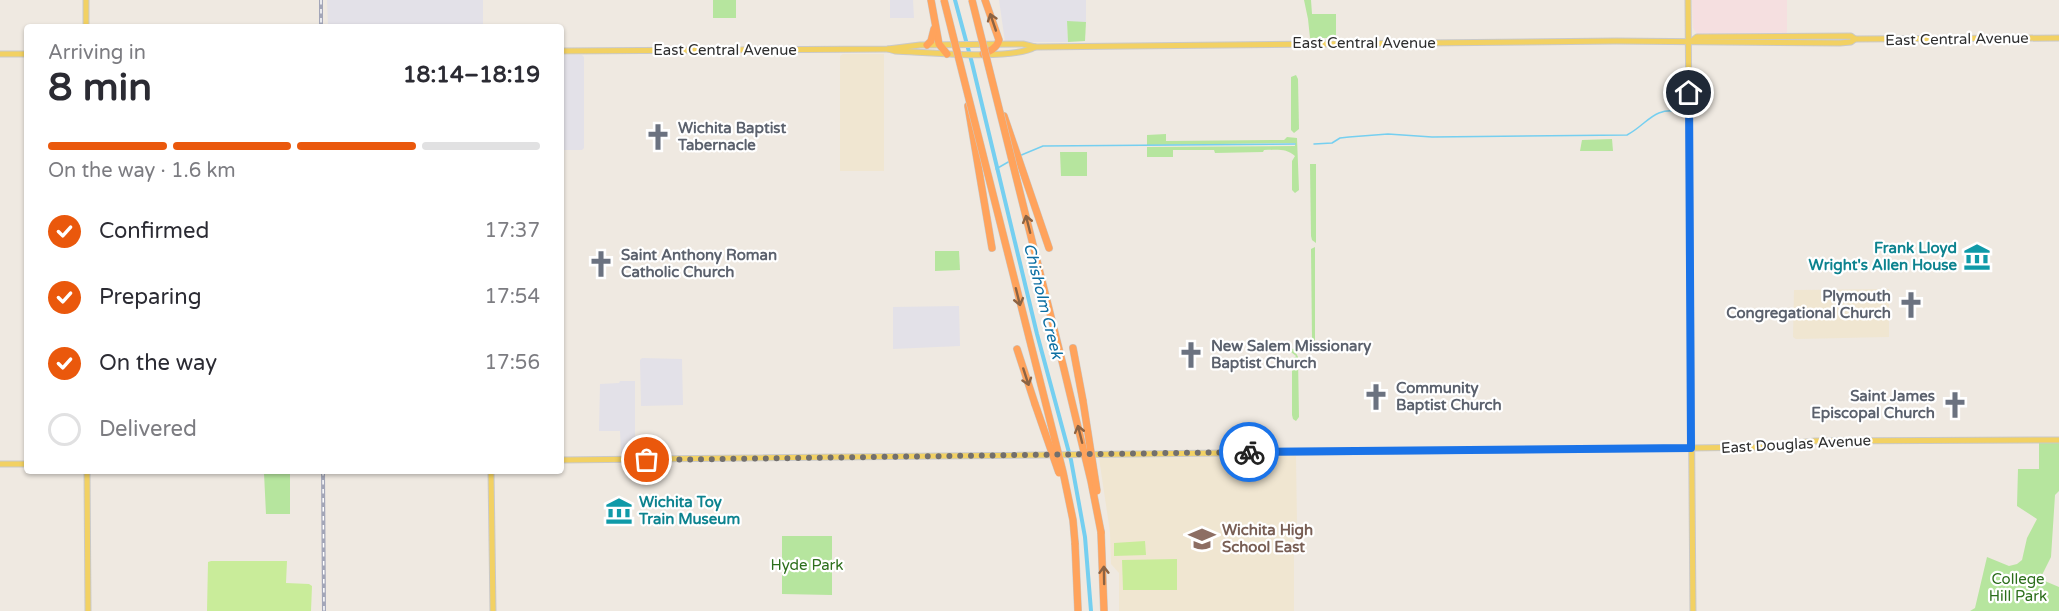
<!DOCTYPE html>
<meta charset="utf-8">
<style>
body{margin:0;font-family:"Varela Round",sans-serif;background:#f7f7f7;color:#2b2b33;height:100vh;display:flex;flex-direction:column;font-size:22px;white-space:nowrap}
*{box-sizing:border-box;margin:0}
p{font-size:20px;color:#7c7c81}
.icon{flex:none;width:33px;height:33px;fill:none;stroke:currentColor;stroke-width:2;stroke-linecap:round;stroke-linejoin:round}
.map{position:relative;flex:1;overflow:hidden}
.panel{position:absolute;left:24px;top:24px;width:540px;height:450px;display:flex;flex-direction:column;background:#fff;border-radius:6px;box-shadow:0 2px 4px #0004}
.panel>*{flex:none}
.pin{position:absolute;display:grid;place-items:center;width:51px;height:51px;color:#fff;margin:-26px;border:3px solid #fff;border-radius:50%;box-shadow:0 2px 6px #0007}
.courier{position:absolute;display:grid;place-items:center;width:60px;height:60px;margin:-30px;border:4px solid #1a73e8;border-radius:50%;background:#fff;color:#222;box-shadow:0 2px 8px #0007}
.head em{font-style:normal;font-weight:700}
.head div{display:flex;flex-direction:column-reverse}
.head{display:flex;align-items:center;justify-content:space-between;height:102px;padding:0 24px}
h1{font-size:39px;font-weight:700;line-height:45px}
.bar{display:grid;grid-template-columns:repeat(4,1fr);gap:9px 6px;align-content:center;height:72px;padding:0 24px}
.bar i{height:8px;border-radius:4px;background:#e1e1e2}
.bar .on{background:#ea580c}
.bar p{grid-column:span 4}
ol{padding:0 24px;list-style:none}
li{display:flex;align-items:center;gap:18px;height:66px}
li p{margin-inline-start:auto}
li .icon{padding:6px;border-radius:50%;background:#ea580c;color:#fff;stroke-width:4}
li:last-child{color:#7c7c81}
li i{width:33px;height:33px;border:3px solid #e1e1e2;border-radius:50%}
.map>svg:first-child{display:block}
.industrial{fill:#e3e1e8}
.education{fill:#f0e6d1}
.medical{fill:#f5dfe0}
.green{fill:#b6e59e}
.pitch{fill:#c9ec9a}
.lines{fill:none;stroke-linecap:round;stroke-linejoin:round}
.stream{stroke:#75cff0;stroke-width:1.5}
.canal{stroke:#75cff0;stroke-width:4}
.major-casing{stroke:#c9c9c9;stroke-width:7}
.highway-casing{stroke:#c9c9c9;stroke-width:8}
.major{stroke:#f2d163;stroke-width:5}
.highway{stroke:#ffa35c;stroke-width:7}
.rail-casing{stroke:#a3a6b8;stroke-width:4}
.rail{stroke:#fff;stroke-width:1.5;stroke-dasharray:4.5;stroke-linecap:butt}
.highway-bridge-casing{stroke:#c9c9c9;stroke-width:8;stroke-linecap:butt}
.highway-bridge{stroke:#ffa35c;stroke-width:7}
.oneway{stroke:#8c6343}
.done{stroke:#726f6d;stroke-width:6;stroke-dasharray:0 10.8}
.route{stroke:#1a73e8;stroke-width:8}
.labels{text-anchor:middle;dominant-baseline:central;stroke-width:4.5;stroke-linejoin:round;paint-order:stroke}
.street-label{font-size:15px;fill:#2e2e2e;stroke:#fff}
.worship-label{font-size:15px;font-weight:bold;fill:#5b616d;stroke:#fff;text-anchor:start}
.culture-label{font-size:15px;font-weight:bold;fill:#0d838f;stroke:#fff;text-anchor:end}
.education-label{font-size:15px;font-weight:bold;fill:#785e54;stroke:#fff;text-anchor:start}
.park-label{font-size:15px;fill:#2c6e1b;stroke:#fff}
.water-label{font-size:16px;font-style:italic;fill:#0d6fa3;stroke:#fff}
</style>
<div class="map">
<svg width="2059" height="611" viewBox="0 0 2059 611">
<rect width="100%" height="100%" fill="#efe9e1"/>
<g class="industrial">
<polygon points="327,0 483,0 483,27 328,27"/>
<polygon points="890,0 913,0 914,18 890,18"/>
<polygon points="999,0 1086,0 1086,22 1067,22 1068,42 1005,42"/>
<polygon points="561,55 582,55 584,57 584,148 582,150 561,150"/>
<polygon points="959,306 960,346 893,349 893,307"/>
<polygon points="642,358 682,359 683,405 641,406 640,360"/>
<polygon points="620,381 635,381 635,452 633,454 621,454 620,431 599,431 600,384 619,383"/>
</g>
<g class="education">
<polygon points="843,54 884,54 884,171 840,171 840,56"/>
<polygon points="1889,289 1889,337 1796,339 1793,337 1794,290"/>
<polygon points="1296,456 1297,523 1294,524 1294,611 1119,611 1119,573 1111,564 1110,532 1099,458"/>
</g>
<polygon class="medical" points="1692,0 1787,0 1787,33 1697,34 1693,28"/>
<g class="green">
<rect x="713" y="0" width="23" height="18"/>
<polygon points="1304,0 1311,0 1312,14 1336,14 1336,38 1310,38 1308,19"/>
<polygon points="1067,21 1086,22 1085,41 1068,42"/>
<polygon points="1296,75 1298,79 1299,129 1294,133 1291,130 1291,77"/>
<path d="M1166 134V141L1284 140 1287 137 1297 138 1299 190 1295 193 1292 190V161L1295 156C1286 148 1277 150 1264 150L1263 152 1215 153 1214 150H1173V157H1147V147L1295 146V143L1147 145V135Z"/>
<polygon points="1612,139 1613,151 1580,151 1582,140"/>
<polygon points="1060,152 1087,152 1087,176 1061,176"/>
<polygon points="1310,164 1316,164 1316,243 1312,240 1311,236"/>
<polygon points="1315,247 1315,343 1312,339 1311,249"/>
<polygon points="935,251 959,251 960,270 935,271"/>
<polygon points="1286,348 1294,349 1298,357 1299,417 1296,421 1293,419 1292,415 1292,361 1296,356 1291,352 1286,352"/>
<polygon points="2039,443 2059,443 2059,491 2055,495 2051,557 2040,579 2059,587 2059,611 1970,611 1975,608 1987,557 2009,566 2017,564 2022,560 2027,538 2037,519 2017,506 2018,469 2039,469"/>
<polygon points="261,471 290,471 290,514 266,514 264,473"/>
<polygon points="782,536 832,536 832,595 782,594"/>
</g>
<g class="pitch">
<polygon points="1145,541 1146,555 1114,556 1114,543"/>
<polygon points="1177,559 1177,590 1123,590 1122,560"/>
<polygon points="211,561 287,561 286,583 309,584 312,586 311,611 207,611 208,562"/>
</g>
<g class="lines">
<g class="stream">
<path d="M1314 144 1332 143 1340 138 1349 137 1388 134 1432 137 1627 135C1648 124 1653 106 1681 112"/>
<polyline points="1019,156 1043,146 1295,144"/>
<polyline points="996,169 1010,161"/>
</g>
<polyline class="canal" points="955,0 972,63 1037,334 1071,460 1085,537 1091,611"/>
<defs>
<g id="major">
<polyline points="1688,0 1693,611"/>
<polyline points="86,27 86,0"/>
<polyline points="1692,41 1697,37 1851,36 1855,39 2059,38"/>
<path d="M888 49 895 51C925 52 1011 61 1035 47"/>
<polyline points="561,51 888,49 920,45 1023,44 1035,47 1616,41 1840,43 1851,42 1855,39"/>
<polyline points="0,54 27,54"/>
<polyline points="561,460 1691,448 1763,447 1815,441 2059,440"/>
<polyline points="0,464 27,464"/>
<polyline points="87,471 88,611"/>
<polyline points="491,471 493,611"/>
</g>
<g id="highway">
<polyline points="931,0 939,44 947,54"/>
<polyline points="927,45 931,41 934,29"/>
<path d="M983 54C990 51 997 48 999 40L985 0"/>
<polyline points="968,106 992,248"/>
<polyline points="1004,116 1049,248"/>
<polyline points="1073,348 1083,401"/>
<polyline points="1017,349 1035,404"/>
<polyline points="1101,532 1104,611"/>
<polyline points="1075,543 1078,611"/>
</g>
</defs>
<use href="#major" class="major-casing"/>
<use href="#highway" class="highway-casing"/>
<use href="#major" class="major"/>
<use href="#highway" class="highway"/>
<defs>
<g id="rail">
<polyline points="321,0 321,27"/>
<polyline points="323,471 324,611"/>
</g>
</defs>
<use href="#rail" class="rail-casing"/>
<use href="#rail" class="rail"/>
<defs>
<g id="highway-bridge">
<polyline points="944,0 1063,472 1073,520 1075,543"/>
<polyline points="972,0 1063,365 1091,481 1101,532"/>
<polyline points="1083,401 1097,491"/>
<polyline points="1035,404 1059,473"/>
</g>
</defs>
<use href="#highway-bridge" class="highway-bridge-casing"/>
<use href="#highway-bridge" class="highway-bridge"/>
</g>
<defs><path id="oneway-shaft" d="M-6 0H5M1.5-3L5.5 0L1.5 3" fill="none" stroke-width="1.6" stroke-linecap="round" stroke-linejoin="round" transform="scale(1.5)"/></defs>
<g class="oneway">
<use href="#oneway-shaft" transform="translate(993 22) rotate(-109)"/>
<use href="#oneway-shaft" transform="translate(1028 224) rotate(-104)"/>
<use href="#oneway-shaft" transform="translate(1018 297) rotate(76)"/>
<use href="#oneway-shaft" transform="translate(1026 377) rotate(72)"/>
<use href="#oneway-shaft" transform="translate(1080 434) rotate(-104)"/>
<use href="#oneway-shaft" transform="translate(1104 575) rotate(-91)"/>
</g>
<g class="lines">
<polyline class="done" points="647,460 1249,452"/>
<polyline class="route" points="1249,452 1691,448 1689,93"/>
</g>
<defs>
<symbol id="church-bare" viewBox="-9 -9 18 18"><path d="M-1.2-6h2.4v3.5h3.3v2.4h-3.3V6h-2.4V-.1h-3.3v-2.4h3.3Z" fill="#6b7280" stroke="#fff" stroke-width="2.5" paint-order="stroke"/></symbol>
<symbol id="museum-bare" viewBox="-9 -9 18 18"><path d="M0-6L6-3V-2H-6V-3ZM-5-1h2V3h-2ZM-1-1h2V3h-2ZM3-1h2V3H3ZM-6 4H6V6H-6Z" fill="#0f9aa8" stroke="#fff" stroke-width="2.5" paint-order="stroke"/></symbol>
<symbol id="school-bare" viewBox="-9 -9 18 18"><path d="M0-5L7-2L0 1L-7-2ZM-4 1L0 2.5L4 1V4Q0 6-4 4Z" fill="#8d6e63" stroke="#fff" stroke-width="2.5" paint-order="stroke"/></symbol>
</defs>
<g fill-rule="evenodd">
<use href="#church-bare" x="639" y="118" width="38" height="38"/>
<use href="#museum-bare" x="1958" y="238" width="38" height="38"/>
<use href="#church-bare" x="582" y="245" width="38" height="38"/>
<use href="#church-bare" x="1892" y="286" width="38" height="38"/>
<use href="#church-bare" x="1172" y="336" width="38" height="38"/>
<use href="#church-bare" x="1357" y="378" width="38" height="38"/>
<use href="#church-bare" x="1936" y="386" width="38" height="38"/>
<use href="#museum-bare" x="600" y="492" width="38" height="38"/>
<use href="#school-bare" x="1183" y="520" width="38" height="38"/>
</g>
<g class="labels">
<g class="street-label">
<text transform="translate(1957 39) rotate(-1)">East Central Avenue</text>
<text x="1364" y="43">East Central Avenue</text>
<text x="725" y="50">East Central Avenue</text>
<text transform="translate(1796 444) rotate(-3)">East Douglas Avenue</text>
</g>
<g class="worship-label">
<text x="678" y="128">Wichita Baptist<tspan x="678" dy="17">Tabernacle</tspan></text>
<text x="621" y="255">Saint Anthony Roman<tspan x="621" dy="17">Catholic Church</tspan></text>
<text x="1891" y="296" text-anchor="end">Plymouth<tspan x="1891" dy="17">Congregational Church</tspan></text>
<text x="1211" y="346">New Salem Missionary<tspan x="1211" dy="17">Baptist Church</tspan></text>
<text x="1396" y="388">Community<tspan x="1396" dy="17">Baptist Church</tspan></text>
<text x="1935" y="396" text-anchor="end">Saint James<tspan x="1935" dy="17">Episcopal Church</tspan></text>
</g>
<g class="culture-label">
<text x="1957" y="248">Frank Lloyd<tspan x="1957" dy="17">Wright's Allen House</tspan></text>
<text x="639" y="502" text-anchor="start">Wichita Toy<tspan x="639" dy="17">Train Museum</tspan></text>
</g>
<g class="education-label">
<text x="1222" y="530">Wichita High<tspan x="1222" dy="17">School East</tspan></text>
</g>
<g class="park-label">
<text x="807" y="565">Hyde Park</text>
<text x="2018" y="579">College<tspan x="2018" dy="17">Hill Park</tspan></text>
</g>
<g class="water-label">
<text transform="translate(1043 301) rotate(76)">Chisholm Creek</text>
</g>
</g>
</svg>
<div class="pin" style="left:647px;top:460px;background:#ea580c"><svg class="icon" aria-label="bag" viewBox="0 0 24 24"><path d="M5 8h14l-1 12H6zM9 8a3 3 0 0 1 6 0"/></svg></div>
<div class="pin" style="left:1689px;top:93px;background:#1f2937"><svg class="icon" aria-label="home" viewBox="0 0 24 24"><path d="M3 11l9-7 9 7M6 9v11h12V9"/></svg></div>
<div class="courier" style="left:1249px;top:452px"><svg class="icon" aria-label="bike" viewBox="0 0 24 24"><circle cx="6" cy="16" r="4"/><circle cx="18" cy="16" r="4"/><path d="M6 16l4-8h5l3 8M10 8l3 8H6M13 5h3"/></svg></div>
<section class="panel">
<div class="head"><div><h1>8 min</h1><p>Arriving in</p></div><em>18:14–18:19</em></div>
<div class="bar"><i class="on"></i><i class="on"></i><i class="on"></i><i></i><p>On the way · 1.6 km</p></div>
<ol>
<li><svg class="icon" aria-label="check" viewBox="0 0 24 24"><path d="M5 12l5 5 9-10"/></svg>Confirmed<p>17:37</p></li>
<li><svg class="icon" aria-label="check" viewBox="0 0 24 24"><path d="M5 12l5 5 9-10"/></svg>Preparing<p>17:54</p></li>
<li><svg class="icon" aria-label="check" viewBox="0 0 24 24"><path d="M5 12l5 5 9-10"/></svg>On the way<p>17:56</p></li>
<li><i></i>Delivered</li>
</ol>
</section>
</div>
